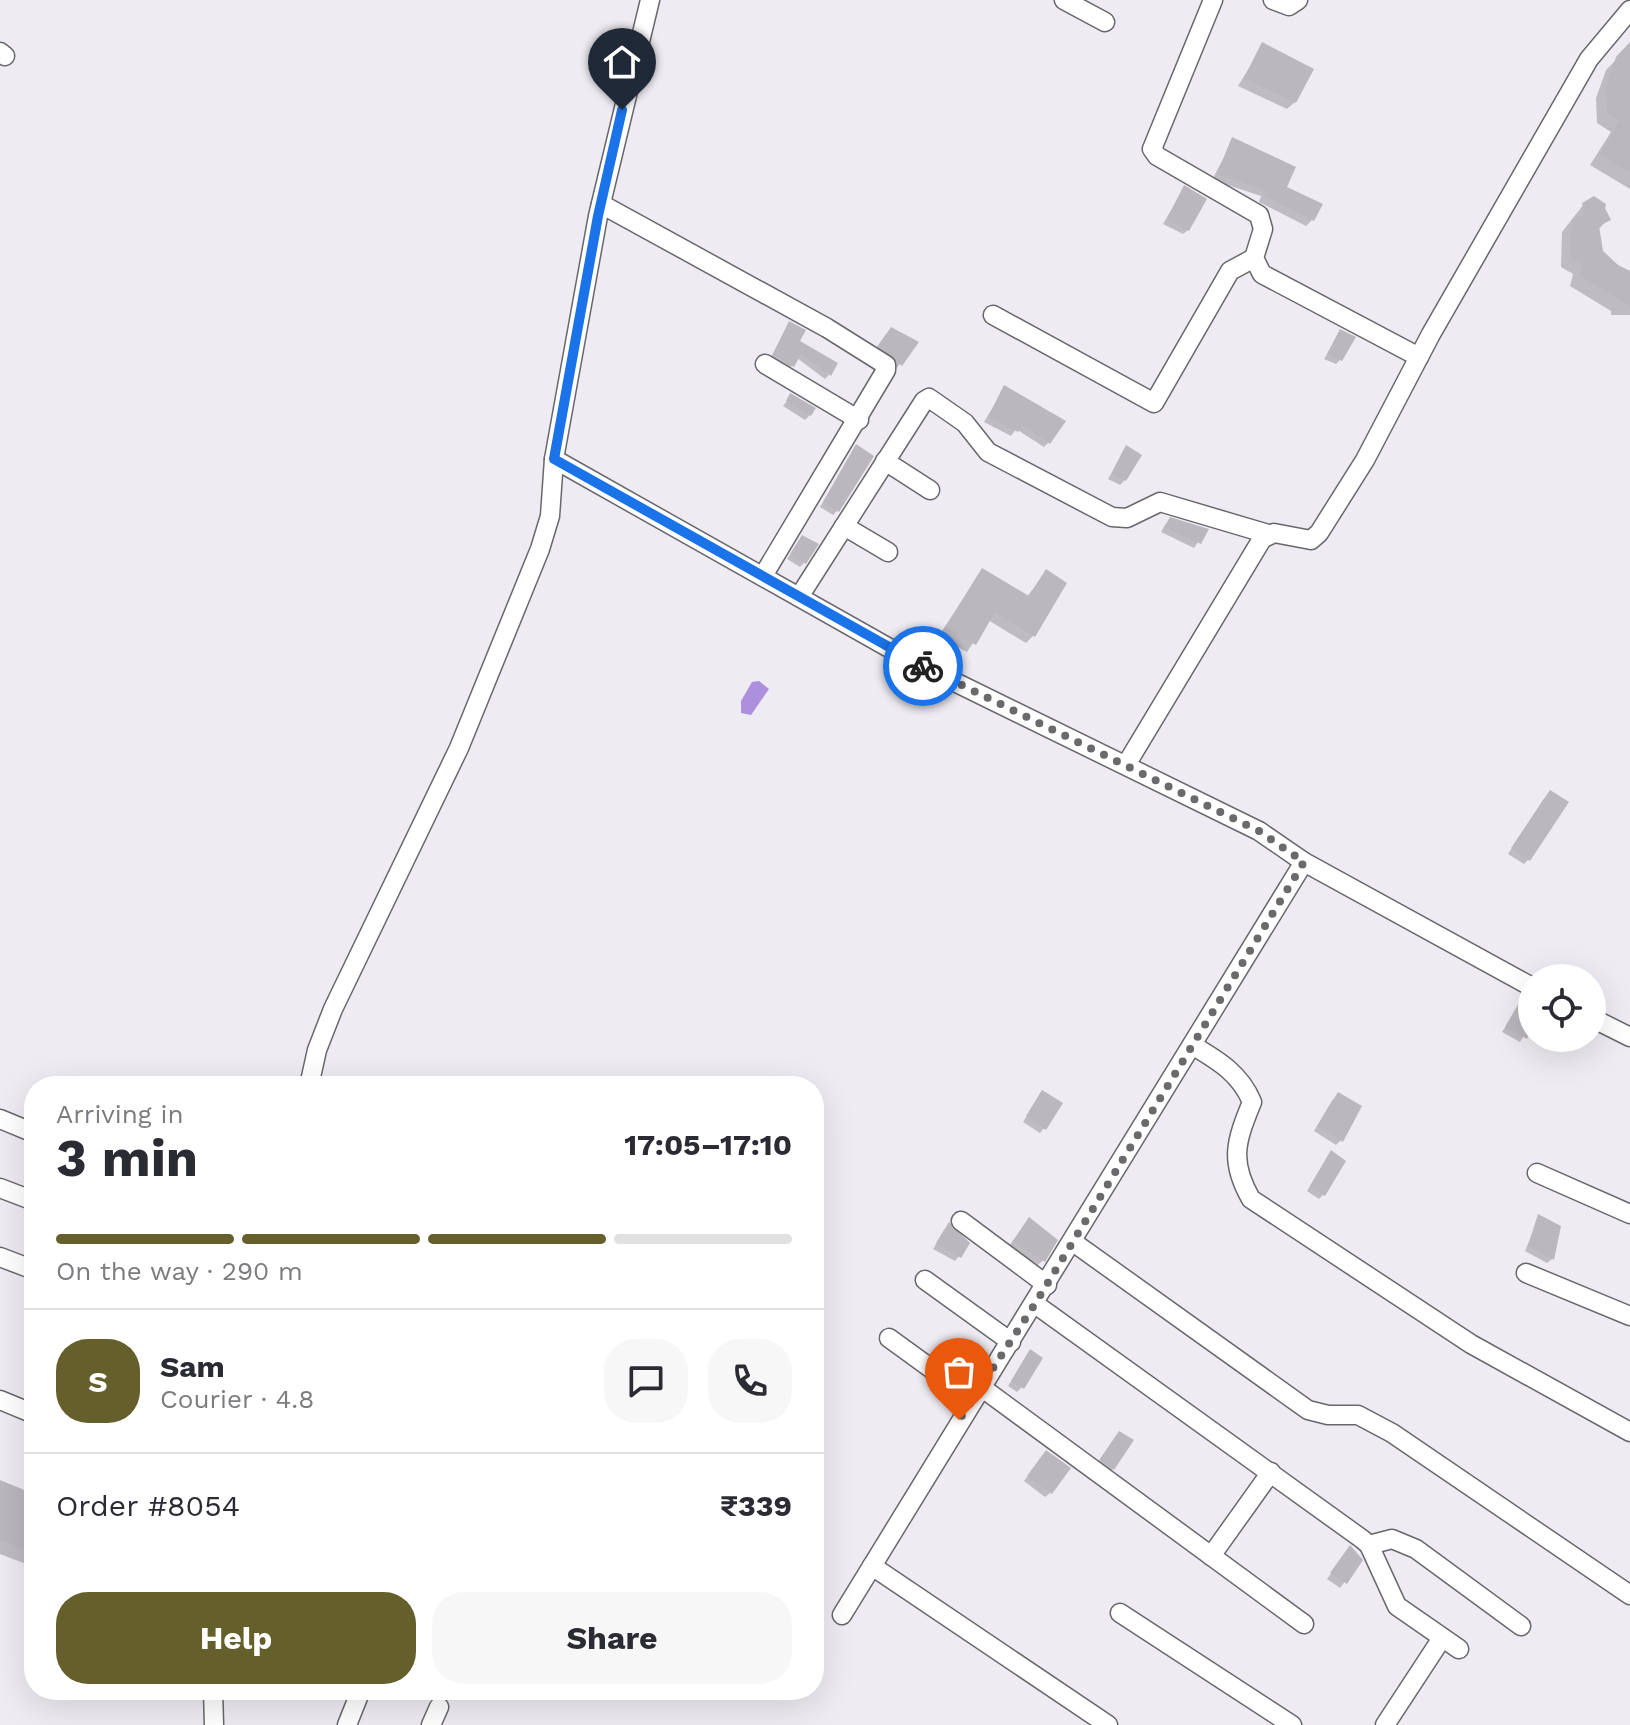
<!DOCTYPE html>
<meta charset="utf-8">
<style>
body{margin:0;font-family:"Work Sans",sans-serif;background:#f7f7f7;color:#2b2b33;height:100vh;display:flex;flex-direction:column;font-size:30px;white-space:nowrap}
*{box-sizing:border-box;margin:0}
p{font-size:26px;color:#7c7c81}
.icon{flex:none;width:44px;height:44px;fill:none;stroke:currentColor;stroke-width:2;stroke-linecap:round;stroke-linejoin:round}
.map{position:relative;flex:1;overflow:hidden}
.sheet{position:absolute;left:24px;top:1076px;width:800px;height:624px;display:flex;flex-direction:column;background:#fff;border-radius:32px;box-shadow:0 8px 32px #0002}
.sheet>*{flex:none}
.controls{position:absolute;left:1518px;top:964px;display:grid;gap:16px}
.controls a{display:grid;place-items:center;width:88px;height:88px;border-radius:50%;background:#fff;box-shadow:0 8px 32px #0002;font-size:40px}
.pin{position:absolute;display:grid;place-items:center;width:68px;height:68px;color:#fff;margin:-82px -34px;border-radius:50% 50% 50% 0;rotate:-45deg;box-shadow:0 0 8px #0007}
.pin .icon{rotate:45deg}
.courier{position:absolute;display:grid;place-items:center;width:80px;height:80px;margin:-40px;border:6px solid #1a73e8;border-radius:50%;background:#fff;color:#222;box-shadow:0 2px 10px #0007}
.overview em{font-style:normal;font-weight:700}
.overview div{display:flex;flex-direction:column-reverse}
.overview{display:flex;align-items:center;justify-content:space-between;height:136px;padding:0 32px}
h1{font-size:52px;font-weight:700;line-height:60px}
.bar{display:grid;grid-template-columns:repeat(4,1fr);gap:12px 8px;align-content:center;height:96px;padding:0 32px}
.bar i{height:10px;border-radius:6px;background:#e1e1e2}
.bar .current{background:#645f2b}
.bar p{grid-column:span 4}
.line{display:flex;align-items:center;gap:20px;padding:0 32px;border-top:2px solid #e1e1e2}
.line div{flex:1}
.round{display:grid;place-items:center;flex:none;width:84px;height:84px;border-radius:32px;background:#f7f7f7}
.cta{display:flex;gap:16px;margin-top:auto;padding:16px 32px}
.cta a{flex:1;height:92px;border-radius:32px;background:#645f2b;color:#fff;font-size:32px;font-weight:700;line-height:92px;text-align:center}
.cta a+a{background:#f7f7f7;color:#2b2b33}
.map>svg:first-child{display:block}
.water{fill:#ac8fdd}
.shadow{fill:#0003}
.building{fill:#bab8bd}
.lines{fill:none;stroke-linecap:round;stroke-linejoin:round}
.minor-casing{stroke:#69676c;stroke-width:21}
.minor{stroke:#fff;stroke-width:18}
.done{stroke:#6a696c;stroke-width:8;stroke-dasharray:0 14.4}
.route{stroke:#1a73e8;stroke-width:10}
</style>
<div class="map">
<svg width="1630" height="1725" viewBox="0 0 1630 1725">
<rect width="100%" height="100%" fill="#eeecf2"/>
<polygon class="water" points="759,681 769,689 751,715 741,713 741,701 752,682"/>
<g class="shadow">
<polygon points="1263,45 1295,102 1287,109 1238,86"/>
<polygon points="1630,46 1630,189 1590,165 1611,132 1597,123 1596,98 1606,70"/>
<polygon points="1233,140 1312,220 1306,226 1259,202 1261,196 1212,180"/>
<polygon points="1184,188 1188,230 1183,234 1163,224"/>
<polygon points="1584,204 1608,219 1598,230 1601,252 1624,272 1630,272 1630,315 1611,315 1611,311 1570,286 1573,274 1561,267 1562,232"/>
<polygon points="789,323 797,342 829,375 825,379 797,358 789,370 770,359"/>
<polygon points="1341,331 1341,359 1336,364 1324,359"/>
<polygon points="886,334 916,343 896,369 874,351"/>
<polygon points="1005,387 1048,443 1044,447 1016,429 1011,436 984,422"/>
<polygon points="791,396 810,415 805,420 783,406"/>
<polygon points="856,447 838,510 833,515 820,507"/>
<polygon points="1127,448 1125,480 1120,485 1108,479"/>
<polygon points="1165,525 1206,530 1194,548 1161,532"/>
<polygon points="802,537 804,563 800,567 787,559"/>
<polygon points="982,571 1027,597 1046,571 1033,636 1026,643 988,620 967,652 938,637"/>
<polygon points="1545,797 1528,860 1524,864 1508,854"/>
<polygon points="1524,998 1532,1000 1532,1024 1520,1042 1502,1032"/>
<polygon points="1042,1092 1044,1128 1040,1133 1023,1122"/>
<polygon points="1333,1099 1341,1140 1336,1145 1314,1131"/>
<polygon points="1331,1152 1324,1194 1319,1199 1307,1191"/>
<polygon points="1539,1217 1552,1259 1547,1263 1525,1251"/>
<polygon points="1025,1224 1043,1260 1038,1265 1009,1246"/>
<polygon points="945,1229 959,1256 955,1261 933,1249"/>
<polygon points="1030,1352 1022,1387 1017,1392 1008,1386"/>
<polygon points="1115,1438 1113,1469 1108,1473 1096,1465"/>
<polygon points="1042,1457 1050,1493 1045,1497 1024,1481"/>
<polygon points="0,1482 34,1496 34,1567 0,1554"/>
<polygon points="1350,1548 1361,1560 1340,1588 1327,1579"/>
</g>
<g class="building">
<polygon points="1262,42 1314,69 1296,103 1244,78"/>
<polygon points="1630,42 1630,172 1599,154 1620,121 1607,113 1606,86 1616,57"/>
<polygon points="1232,137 1296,167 1287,187 1323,204 1314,221 1264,196 1266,190 1217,174"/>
<polygon points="1184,185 1207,199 1189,231 1167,219"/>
<polygon points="1594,196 1606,204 1605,208 1611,220 1599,226 1603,251 1618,265 1630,271 1630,306 1579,275 1582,263 1570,257 1572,219 1584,214 1582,203"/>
<polygon points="789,321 806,330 800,341 838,363 831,376 801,354 794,367 773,354"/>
<polygon points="891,327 919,342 902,366 878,346"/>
<polygon points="1340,329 1356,337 1342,361 1327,354"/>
<polygon points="1004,385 1066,421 1050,444 1022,425 1018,432 988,417"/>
<polygon points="790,393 816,408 811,416 786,401"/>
<polygon points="856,444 874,456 839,512 823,502"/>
<polygon points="1126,445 1142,455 1126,481 1111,474"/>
<polygon points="1170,517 1209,529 1201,544 1164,527"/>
<polygon points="802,535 819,544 806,564 790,554"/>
<polygon points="982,568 1029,596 1046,569 1067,583 1035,637 995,612 976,645 944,629"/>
<polygon points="1550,790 1569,802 1530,861 1511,848"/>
<polygon points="1523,996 1532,999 1532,1028 1527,1039 1505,1027"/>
<polygon points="1042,1090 1063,1103 1046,1130 1026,1116"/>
<polygon points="1338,1092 1362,1106 1343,1142 1317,1126"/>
<polygon points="1331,1150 1346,1161 1325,1196 1310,1186"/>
<polygon points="1538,1214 1561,1226 1554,1260 1528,1246"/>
<polygon points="1029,1217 1058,1240 1045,1262 1013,1241"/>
<polygon points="949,1222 970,1243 961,1258 936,1243"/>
<polygon points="1030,1349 1043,1358 1024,1389 1011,1381"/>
<polygon points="1119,1431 1134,1440 1114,1470 1100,1459"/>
<polygon points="1046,1450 1071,1468 1052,1494 1027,1476"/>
<polygon points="0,1480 34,1494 34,1554 0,1540"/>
<polygon points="1350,1545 1363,1560 1347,1584 1330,1573"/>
</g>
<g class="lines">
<defs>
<g id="minor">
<polyline points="1064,0 1105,22"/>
<polyline points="1213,0 1152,149 1157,156 1259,215 1263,229 1254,258 1262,274 1419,357"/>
<polyline points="1273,0 1289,6 1298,0"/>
<polyline points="0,52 5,56"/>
<polyline points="601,204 827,328 886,365 886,370 763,576"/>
<polyline points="993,315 1154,403 1230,271 1254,258"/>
<polyline points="765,364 859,420"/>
<polyline points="554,459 914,662 1259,831 1304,862 1532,987"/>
<polyline points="885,461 930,490"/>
<polyline points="844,526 888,552"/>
<polyline points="799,597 924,401 929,398 965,423 988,452 1112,517 1127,518 1160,502 1268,534"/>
<polyline points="1126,765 1262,539 1274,533 1311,540 1319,533 1365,460 1431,334 1589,59 1630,10"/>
<polyline points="1592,1018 1630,1037"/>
<path d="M1192 1045C1217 1060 1240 1073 1252 1102 1236 1141 1229 1161 1251 1199L1471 1344 1630 1432"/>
<polyline points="309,1086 317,1050 333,1009 459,748 540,549 550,516 554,459 598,216 650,0"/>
<polyline points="0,1119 34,1133"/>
<polyline points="1537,1173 1630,1214"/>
<polyline points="0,1188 34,1201"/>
<polyline points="961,1221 1047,1285"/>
<polyline points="1073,1242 1308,1410 1328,1415 1358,1415 1392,1433 1630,1595"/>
<polyline points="0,1257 34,1270"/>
<polyline points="1526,1273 1630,1316"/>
<polyline points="925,1280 1011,1342"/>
<polyline points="1035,1304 1362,1539 1369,1545 1397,1606 1459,1649"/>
<polyline points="889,1338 973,1399"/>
<polyline points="981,1387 1304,1624"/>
<polyline points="0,1400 34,1414"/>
<polyline points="1369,1545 1392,1539 1416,1549 1521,1626"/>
<polyline points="1211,1556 1271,1472"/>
<polyline points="872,1566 1108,1725"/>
<polyline points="1120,1613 1292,1725"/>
<polyline points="842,1615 1304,862"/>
<polyline points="213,1690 214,1725"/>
<polyline points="347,1725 361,1690"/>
<polyline points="431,1725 439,1707"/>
<polyline points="1385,1725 1442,1638"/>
</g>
</defs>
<use href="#minor" class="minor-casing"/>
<use href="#minor" class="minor"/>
</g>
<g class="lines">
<polyline class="done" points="923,666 1259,831 1304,862 1035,1304 959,1420"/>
<polyline class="route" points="622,110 598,216 554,459 923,666"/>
</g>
</svg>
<div class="controls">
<a><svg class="icon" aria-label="locate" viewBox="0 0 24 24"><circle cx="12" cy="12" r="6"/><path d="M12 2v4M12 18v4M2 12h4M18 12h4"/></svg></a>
</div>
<div class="pin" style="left:959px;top:1420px;background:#ea580c"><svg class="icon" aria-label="bag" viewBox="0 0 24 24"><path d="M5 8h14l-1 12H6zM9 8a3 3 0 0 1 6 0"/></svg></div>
<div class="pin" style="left:622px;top:110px;background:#1f2937"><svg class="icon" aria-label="home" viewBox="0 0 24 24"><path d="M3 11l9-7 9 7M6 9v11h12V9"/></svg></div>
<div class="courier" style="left:923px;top:666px"><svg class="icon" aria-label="bike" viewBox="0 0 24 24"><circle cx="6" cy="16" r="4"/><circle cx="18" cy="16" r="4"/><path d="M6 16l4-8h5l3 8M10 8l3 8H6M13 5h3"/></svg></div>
<section class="sheet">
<div class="overview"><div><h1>3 min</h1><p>Arriving in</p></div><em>17:05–17:10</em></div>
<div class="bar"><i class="current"></i><i class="current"></i><i class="current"></i><i></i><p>On the way · 290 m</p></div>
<div class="line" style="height:144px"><b class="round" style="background:#645f2b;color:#fff">S</b><div><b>Sam</b><p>Courier · 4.8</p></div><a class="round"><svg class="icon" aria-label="chat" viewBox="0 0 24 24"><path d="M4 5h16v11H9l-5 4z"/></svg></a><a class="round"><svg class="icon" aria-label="phone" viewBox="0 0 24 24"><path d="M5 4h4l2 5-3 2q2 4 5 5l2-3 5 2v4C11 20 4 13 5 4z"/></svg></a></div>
<div class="line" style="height:104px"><div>Order #8054</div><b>₹339</b></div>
<div class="cta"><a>Help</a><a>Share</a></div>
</section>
</div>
